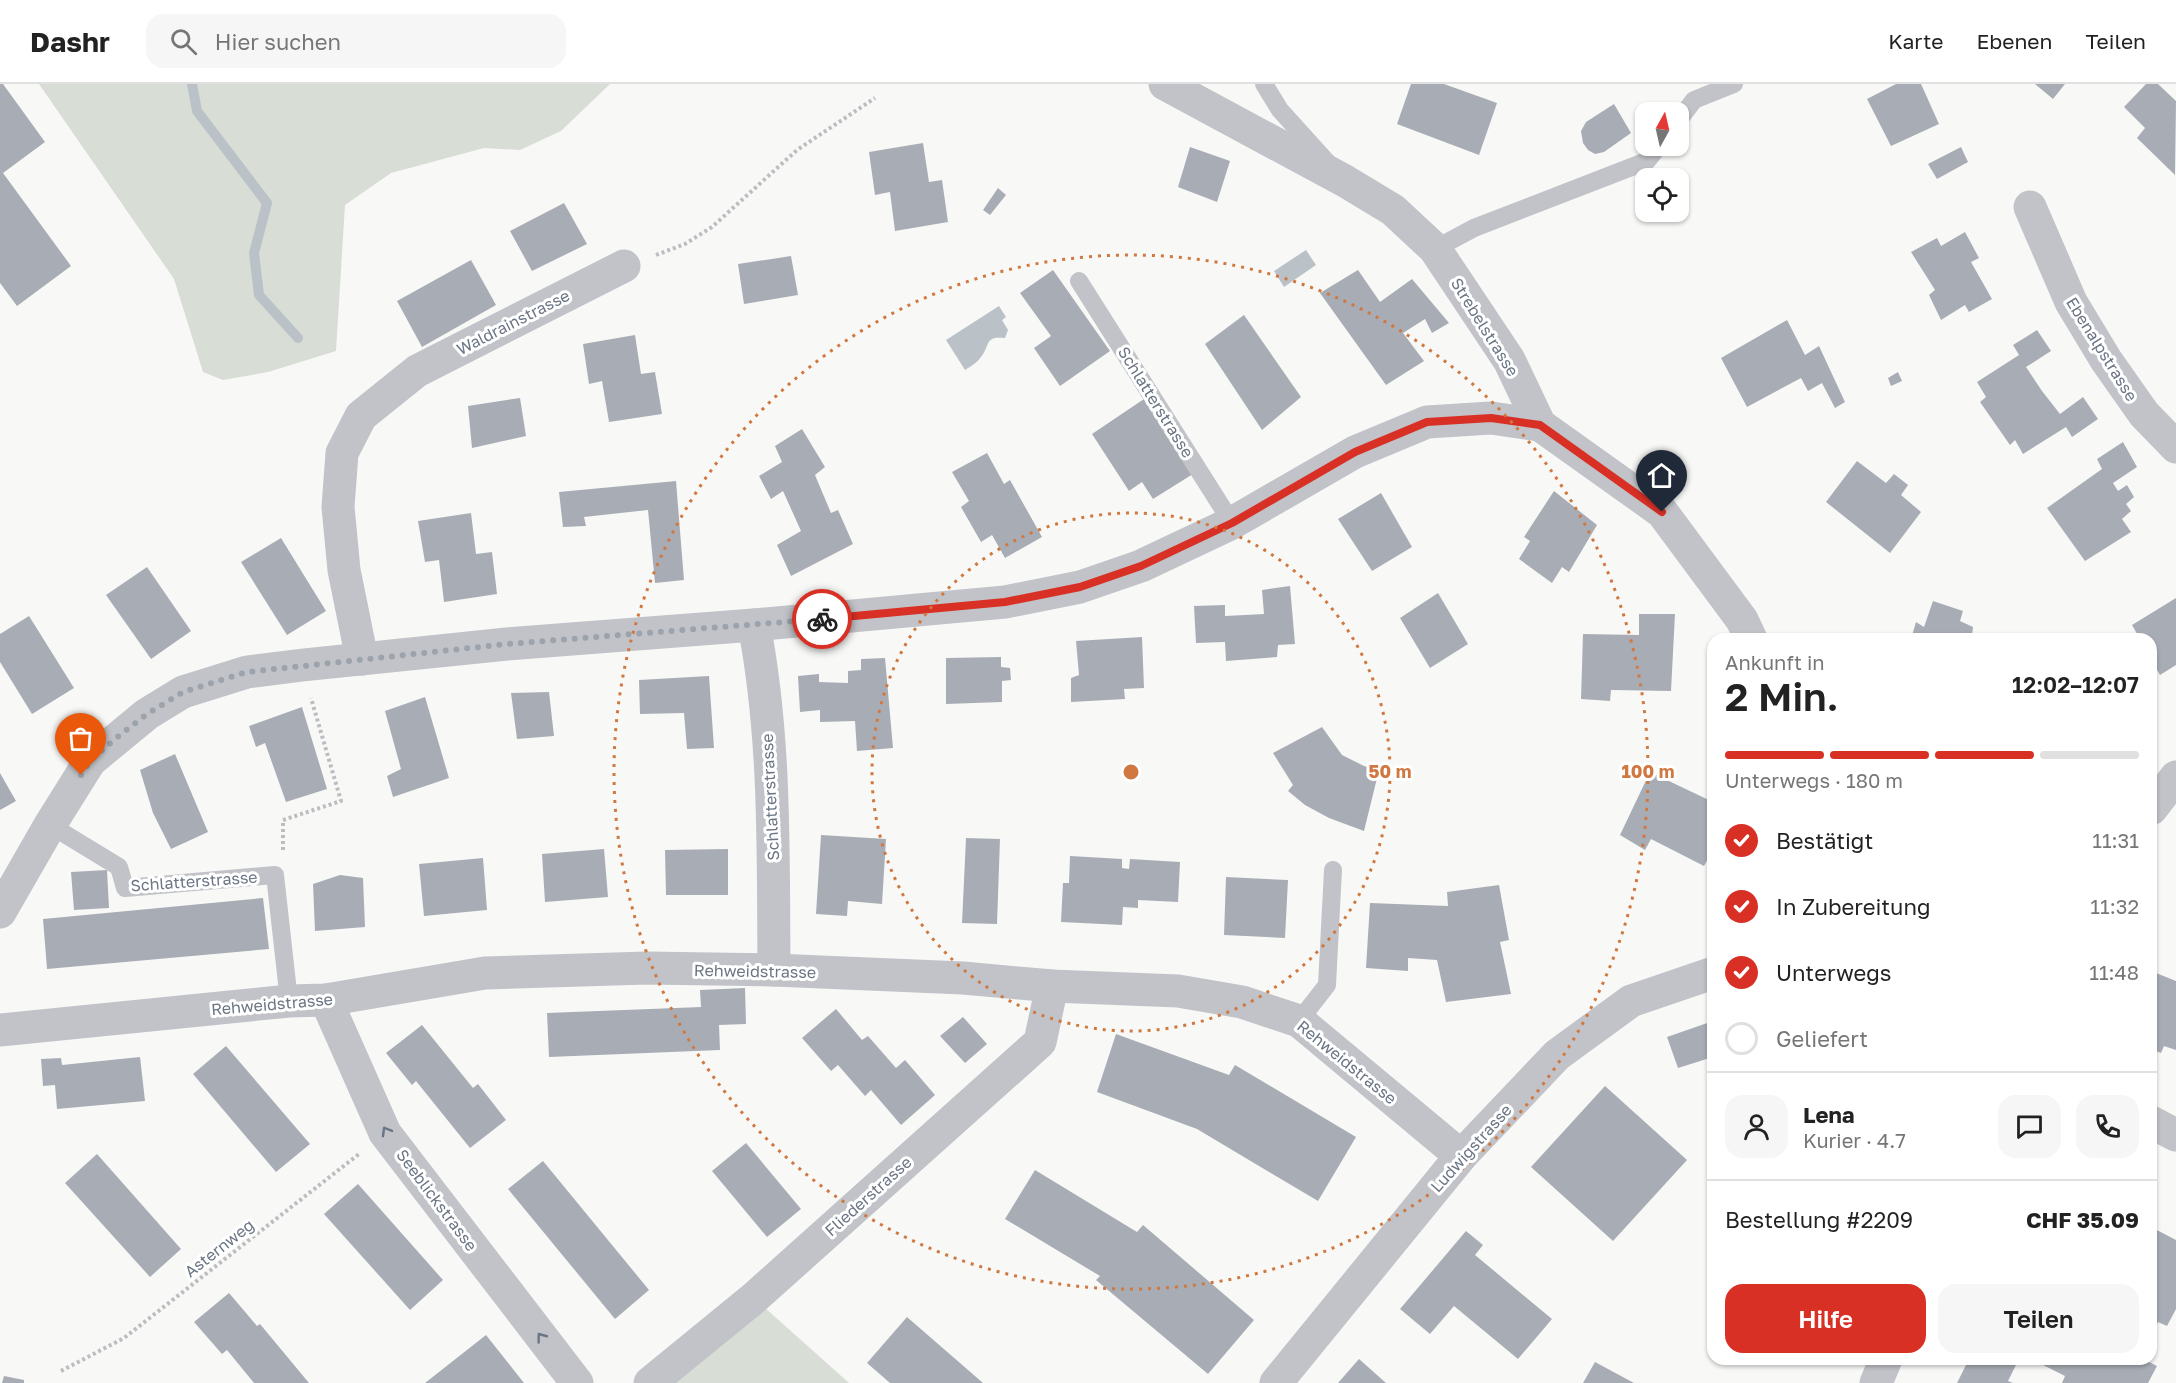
<!DOCTYPE html>
<html lang="de">
<meta charset="utf-8">
<style>
body{margin:0;font-family:"Golos Text",sans-serif;background:#f6f6f6;color:#222;height:100vh;display:flex;flex-direction:column;font-size:22px;white-space:nowrap}
*{box-sizing:border-box;margin:0}
p{font-size:20px;color:#767676}
.icon{flex:none;width:33px;height:33px;fill:none;stroke:currentColor;stroke-width:2;stroke-linecap:round;stroke-linejoin:round}
.map{position:relative;flex:1;overflow:hidden}
.side{position:absolute;left:1707px;top:549px;width:450px;height:732px;display:flex;flex-direction:column;background:#fff;border-radius:18px;box-shadow:0 2px 4px #0004}
.side>*{flex:none}
.needle{width:39px;rotate:8deg}
.tools{position:absolute;left:1635px;top:18px;display:grid;gap:12px}
.tools a{display:grid;place-items:center;width:54px;height:54px;border-radius:12px;background:#fff;box-shadow:0 2px 4px #0004;font-size:30px}
.pin{position:absolute;display:grid;place-items:center;width:51px;height:51px;color:#fff;margin:-62px -26px;border-radius:50% 50% 50% 0;rotate:-45deg;box-shadow:0 0 6px #0007}
.pin .icon{rotate:45deg}
.courier{position:absolute;display:grid;place-items:center;width:60px;height:60px;margin:-30px;border:4px solid #d93025;border-radius:50%;background:#fff;color:#222;box-shadow:0 2px 8px #0007}
.head em{font-style:normal;font-weight:600}
.head div{display:flex;flex-direction:column-reverse}
.head{display:flex;align-items:center;justify-content:space-between;height:102px;padding:0 18px}
h1{font-size:39px;font-weight:600;line-height:45px}
.bar{display:grid;grid-template-columns:repeat(4,1fr);gap:9px 6px;align-content:center;height:72px;padding:0 18px}
.bar i{height:8px;border-radius:4px;background:#e0e0e0}
.bar .current{background:#d93025}
.bar p{grid-column:span 4}
.line{display:flex;align-items:center;gap:15px;padding:0 18px;border-top:2px solid #e0e0e0}
.line div{flex:1}
.round{display:grid;place-items:center;flex:none;width:63px;height:63px;border-radius:18px;background:#f6f6f6}
ol{padding:0 18px;list-style:none}
li{display:flex;align-items:center;gap:18px;height:66px}
li p{margin-inline-start:auto}
li .icon{padding:6px;border-radius:50%;background:#d93025;color:#fff;stroke-width:4}
li:last-child{color:#767676}
li i{width:33px;height:33px;border:3px solid #e0e0e0;border-radius:50%}
.action{display:flex;gap:12px;margin-top:auto;padding:12px 18px}
.action a{flex:1;height:69px;border-radius:18px;background:#d93025;color:#fff;font-size:24px;font-weight:600;line-height:69px;text-align:center}
.action a+a{background:#f6f6f6;color:#222}
header{display:flex;align-items:center;gap:36px;box-sizing:border-box;height:84px;padding:0 30px;background:#fff;border-bottom:2px solid #e0e0e0}
header strong{font-size:28px}
nav{display:flex;gap:33px;margin-inline-start:auto;font-size:21px}
.search{width:420px;height:54px;background:#f6f6f6;display:flex;align-items:center;gap:15px;box-sizing:border-box;padding:0 21px;border-radius:18px;color:#767676;font-size:22px}
.map>svg:first-child{display:block}
.green{fill:#d8ddd6}
.water{fill:#bac2c8}
.lines{fill:none;stroke-linecap:round;stroke-linejoin:round}
.stream{stroke:#bac2c8;stroke-width:10}
.building{fill:#a8adb5}
.path{stroke:#bbbdc0;stroke-width:4;stroke-dasharray:3 3;stroke-linecap:butt}
.service{stroke:#c1c3c8;stroke-width:18}
.minor{stroke:#c1c3c8;stroke-width:33}
.oneway{stroke:#6b7584}
.done{stroke:#9ca3ac;stroke-width:6;stroke-dasharray:0 10.8}
.route{stroke:#d93025;stroke-width:8}
.ring{fill:none;stroke:#d0783f;stroke-width:3;stroke-dasharray:3 6}
.labels{text-anchor:middle;dominant-baseline:central;stroke-width:6;stroke-linejoin:round;paint-order:stroke}
.street-label{font-size:16px;fill:#6b7584;stroke:#fff}
.centre{fill:#d0783f;stroke:#fff;stroke-width:3}
.ring-label{font-size:18px;text-anchor:middle;font-weight:bold;fill:#d0783f;stroke:#fff;stroke-width:6;stroke-linejoin:round;paint-order:stroke}
</style>
<header>
<strong>Dashr</strong>
<div class="search"><svg class="icon" aria-label="search" viewBox="0 0 24 24"><circle cx="10" cy="10" r="6"/><path d="M15 15l6 6"/></svg>Hier suchen</div>
<nav><a>Karte</a><a>Ebenen</a><a>Teilen</a></nav>
</header>
<div class="map">
<svg width="2176" height="1299" viewBox="0 0 2176 1299">
<rect width="100%" height="100%" fill="#f8f8f7"/>
<g class="green">
<polygon points="39,0 610,0 561,47 520,66 484,64 391,89 345,121 336,267 268,288 223,296 203,288 174,195"/>
<polygon points="754,1214 849,1299 650,1299"/>
</g>
<g class="water">
<polygon points="1306,166 1316,181 1284,203 1274,187"/>
<path d="M999 222 1006 233 1002 236 1008 246 1005 254C984 252 991 260 981 273 977 279 971 282 965 286L946 256Z"/>
</g>
<g class="lines">
<polyline class="stream" points="192,0 197,27 267,119 254,169 259,211 298,254"/>
</g>
<g class="building">
<polygon points="0,0 3,0 45,58 3,89 71,182 17,222 0,199"/>
<polygon points="1411,0 1444,0 1497,19 1479,71 1397,40"/>
<polygon points="1896,0 1921,0 1939,40 1891,62 1867,15"/>
<polygon points="2035,0 2065,0 2053,15"/>
<polygon points="2146,0 2158,0 2176,17 2175,91 2137,54 2145,44 2124,23"/>
<polygon points="1614,20 1631,49 1604,68 1595,70 1588,66 1583,59 1581,47 1586,38"/>
<polygon points="923,59 929,98 942,96 948,138 895,147 890,108 875,111 869,68"/>
<polygon points="1190,63 1230,77 1217,118 1178,103"/>
<polygon points="1961,63 1968,78 1937,95 1928,80"/>
<polygon points="998,104 1006,111 990,131 983,126"/>
<polygon points="564,119 587,160 532,187 510,147"/>
<polygon points="1965,148 1979,174 1971,178 1992,215 1969,228 1965,221 1941,236 1929,211 1935,206 1911,168 1937,154 1941,162"/>
<polygon points="791,172 798,211 744,220 738,180"/>
<polygon points="471,176 496,221 422,263 397,217"/>
<polygon points="1053,186 1110,267 1060,302 1034,264 1051,252 1020,209"/>
<polygon points="1358,186 1380,218 1412,195 1449,239 1432,249 1425,235 1403,249 1424,277 1386,301 1320,209"/>
<polygon points="1244,231 1301,313 1262,346 1205,260"/>
<polygon points="1787,236 1805,271 1819,262 1845,318 1835,324 1822,299 1808,307 1801,294 1747,323 1721,274"/>
<polygon points="2037,246 2051,267 2026,283 2042,307 2060,330 2083,313 2098,335 2072,353 2066,343 2023,370 2015,356 2010,361 1980,318 1986,313 1977,298 2019,271 2013,261"/>
<polygon points="635,251 641,290 655,288 662,330 609,338 602,297 589,300 583,260"/>
<polygon points="1898,288 1902,297 1891,302 1888,294"/>
<polygon points="520,314 526,352 472,364 468,322"/>
<polygon points="1144,315 1193,390 1153,415 1142,398 1129,407 1092,350"/>
<polygon points="802,345 825,383 815,391 831,429 838,426 853,460 791,492 777,461 801,447 783,407 771,415 759,392 782,378 775,362"/>
<polygon points="2123,358 2137,383 2113,399 2118,407 2127,401 2134,413 2126,420 2131,427 2122,435 2131,448 2085,477 2047,424 2102,385 2097,375"/>
<polygon points="987,369 1004,400 1010,396 1042,453 1005,474 992,451 981,458 961,423 969,417 952,388"/>
<polygon points="1857,377 1886,399 1894,390 1908,401 1901,411 1921,428 1890,469 1826,418"/>
<polygon points="676,397 684,496 655,499 648,426 584,433 586,442 563,443 559,408"/>
<polygon points="1554,407 1597,441 1569,488 1562,483 1552,499 1519,475 1530,457 1524,453"/>
<polygon points="1381,409 1412,463 1372,487 1338,435"/>
<polygon points="471,429 476,470 492,468 497,510 444,518 439,476 425,478 418,437"/>
<polygon points="281,454 326,527 287,551 241,478"/>
<polygon points="147,483 191,547 151,575 106,511"/>
<polygon points="1290,502 1295,560 1278,561 1277,573 1226,577 1225,558 1196,559 1194,522 1225,521 1225,532 1264,530 1262,506"/>
<polygon points="1438,509 1468,560 1430,584 1400,534"/>
<polygon points="2176,514 2176,581 2160,591 2151,575 2151,555 2140,555 2132,541"/>
<polygon points="1933,517 1963,527 1960,537 1973,543 1972,552 1979,555 1911,555 1916,538 1924,543"/>
<polygon points="1639,530 1675,530 1671,607 1611,606 1610,617 1581,615 1583,550 1639,551"/>
<polygon points="29,532 74,604 32,630 0,578 0,550"/>
<polygon points="1142,553 1144,604 1124,605 1125,615 1071,618 1071,594 1079,591 1076,557"/>
<polygon points="1001,573 1001,583 1010,584 1011,596 1002,597 1002,618 946,620 946,574"/>
<polygon points="885,574 893,664 857,667 855,637 820,638 820,626 800,628 798,592 819,590 819,598 848,599 848,587 861,586 861,575"/>
<polygon points="709,592 714,664 687,665 684,629 640,630 639,596"/>
<polygon points="549,608 554,652 517,655 511,609"/>
<polygon points="425,613 449,694 393,713 387,692 401,685 385,627"/>
<polygon points="302,623 327,705 286,718 265,659 256,663 249,642"/>
<polygon points="1322,643 1342,671 1364,682 1379,686 1364,747 1329,734 1305,721 1288,707 1293,701 1273,669"/>
<polygon points="175,670 208,748 171,765 153,729 140,686"/>
<polygon points="1650,688 1713,718 1713,765 1704,782 1651,755 1645,766 1620,751"/>
<polygon points="0,689 16,717 0,726"/>
<polygon points="821,751 886,755 882,820 848,817 847,832 816,830"/>
<polygon points="966,754 1000,755 997,840 962,839"/>
<polygon points="604,765 608,813 545,818 542,770"/>
<polygon points="728,765 728,811 666,811 665,766"/>
<polygon points="1070,772 1122,775 1122,784 1129,785 1130,775 1180,778 1178,818 1138,816 1138,824 1123,823 1122,841 1061,838 1063,799 1069,799"/>
<polygon points="483,774 487,826 424,832 419,780"/>
<polygon points="107,786 109,824 74,826 71,788"/>
<polygon points="340,791 363,794 365,843 315,847 313,800"/>
<polygon points="1226,793 1288,796 1285,854 1224,851"/>
<polygon points="1499,801 1509,856 1500,858 1511,910 1446,918 1437,876 1408,874 1408,887 1366,884 1370,819 1448,822 1447,808"/>
<polygon points="263,814 269,865 47,885 43,835"/>
<polygon points="2151,887 2176,897 2176,966 2164,962 2161,969 2151,965"/>
<polygon points="745,904 746,940 719,941 720,966 549,973 547,929 701,923 700,906"/>
<polygon points="836,925 862,956 868,952 896,984 905,976 935,1011 901,1041 871,1006 865,1012 838,981 831,987 802,954"/>
<polygon points="963,933 987,960 965,979 940,952"/>
<polygon points="1713,937 1713,973 1678,984 1667,953"/>
<polygon points="422,941 473,1004 478,1000 506,1036 470,1064 416,997 412,1001 386,969"/>
<polygon points="1116,950 1229,991 1235,981 1356,1053 1318,1117 1197,1045 1097,1008"/>
<polygon points="226,962 310,1060 276,1088 193,990"/>
<polygon points="140,973 145,1017 57,1025 55,1001 43,1002 41,975 61,974 62,981"/>
<polygon points="1605,1002 1687,1076 1613,1157 1531,1083"/>
<polygon points="746,1059 801,1125 767,1153 712,1087"/>
<polygon points="97,1070 181,1165 150,1193 65,1099"/>
<polygon points="543,1077 649,1206 615,1235 508,1105"/>
<polygon points="1035,1086 1137,1148 1143,1141 1254,1236 1208,1290 1096,1196 1100,1192 1005,1135"/>
<polygon points="358,1100 443,1196 410,1226 324,1130"/>
<polygon points="2151,1143 2176,1156 2176,1225 2167,1242 2158,1238 2151,1252"/>
<polygon points="1466,1147 1483,1161 1475,1171 1552,1235 1518,1275 1454,1222 1430,1250 1400,1225"/>
<polygon points="229,1209 257,1242 260,1240 309,1299 254,1299 227,1266 222,1270 194,1238"/>
<polygon points="907,1233 983,1299 890,1299 867,1279"/>
<polygon points="486,1251 524,1299 425,1299"/>
<polygon points="1359,1275 1386,1299 1338,1299"/>
<polygon points="1969,1275 2019,1275 2008,1297 2013,1299 1957,1299"/>
<polygon points="2031,1275 2143,1275 2157,1282 2148,1299 2062,1299 2065,1292"/>
<polygon points="1595,1278 1634,1299 1583,1299"/>
<polygon points="4,1292 24,1296 24,1299 2,1299"/>
</g>
<g class="lines">
<g class="path">
<polyline points="656,171 685,160 712,143 797,66 875,14"/>
<polyline points="283,766 283,736 341,717 311,614"/>
<polyline points="61,1287 124,1254 359,1070"/>
</g>
<g class="service">
<polyline points="1264,0 1280,26 1327,78"/>
<polyline points="1678,37 1694,16 1734,0"/>
<polyline points="1435,165 1474,144 1647,77 1659,62"/>
<polyline points="1079,197 1232,439"/>
<polyline points="50,741 119,783 125,804 275,791 289,917"/>
<polyline points="1299,937 1327,901 1333,786"/>
</g>
<g class="minor">
<polyline points="1165,0 1345,97 1393,126 1435,165 1509,276 1540,341 1662,428 1742,536 1751,555"/>
<polyline points="2030,123 2071,218 2106,276 2144,330 2176,363"/>
<path d="M754 541C776 655 773 771 774 886"/>
<polyline points="362,575 344,486 338,423 342,369 361,332 417,287 624,182"/>
<polyline points="2151,725 2176,693"/>
<polyline points="0,828 50,741 90,677 147,630 183,608 247,588 303,581 507,560 754,541 1005,518 1080,503 1141,482 1232,439 1355,368 1427,338 1491,334 1540,341"/>
<polyline points="326,916 385,1049 577,1299"/>
<polyline points="0,946 289,917 326,916 485,889 647,884 774,886 963,894 1052,902 1178,907 1242,918 1299,937 1461,1072"/>
<polyline points="2151,1038 2176,1051"/>
<polyline points="650,1299 754,1214 1040,958 1052,902"/>
<polyline points="1276,1299 1461,1072 1557,971 1631,917 1713,889"/>
<polyline points="1876,1299 1886,1275"/>
</g>
</g>
<defs><path id="oneway-chevron" d="M-2-3.5L2.5 0L-2 3.5" fill="none" stroke-width="1.6" stroke-linecap="round" stroke-linejoin="round" transform="scale(1.5)"/></defs>
<g class="oneway">
<use href="#oneway-chevron" transform="translate(386 1047) rotate(-120)"/>
<use href="#oneway-chevron" transform="translate(541 1253) rotate(-127)"/>
</g>
<g class="lines">
<polyline class="done" points="81,691 90,677 115,655 147,630 183,608 247,588 507,560 822,535"/>
<polyline class="route" points="822,535 1005,518 1080,503 1141,482 1232,439 1355,368 1427,338 1491,334 1540,341 1662,428"/>
</g>
<g class="ring">
<circle cx="1131" cy="688" r="259"/>
<circle cx="1131" cy="688" r="517"/>
</g>
<g class="labels">
<g class="street-label">
<text transform="translate(513 238) rotate(-27)">Waldrainstrasse</text>
<text transform="translate(1485 243) rotate(58)">Strebelstrasse</text>
<text transform="translate(2102 265) rotate(58)">Ebenalpstrasse</text>
<text transform="translate(1156 318) rotate(58)">Schlatterstrasse</text>
<text transform="translate(770 713) rotate(-93)">Schlatterstrasse</text>
<text transform="translate(194 797) rotate(-4)">Schlatterstrasse</text>
<text transform="translate(755 887) rotate(1)">Rehweidstrasse</text>
<text transform="translate(272 920) rotate(-5)">Rehweidstrasse</text>
<text transform="translate(1347 978) rotate(39)">Rehweidstrasse</text>
<text transform="translate(1471 1064) rotate(-48)">Ludwigstrasse</text>
<text transform="translate(868 1112) rotate(-42)">Fliederstrasse</text>
<text transform="translate(437 1116) rotate(53)">Seeblickstrasse</text>
<text transform="translate(219 1164) rotate(-38)">Asternweg</text>
</g>
</g>
<circle cx="1131" cy="688" r="9" class="centre"/>
<g class="ring-label">
<text x="1390" y="694">50 m</text>
<text x="1648" y="694">100 m</text>
</g>
</svg>
<div class="tools">
<a><svg class="needle" viewBox="-14 -14 28 28"><path d="M0-13l5 13h-10z" fill="#e53935"/><path d="M0 13l5-13h-10z" fill="#767676"/></svg></a>
<a><svg class="icon" aria-label="locate" viewBox="0 0 24 24"><circle cx="12" cy="12" r="6"/><path d="M12 2v4M12 18v4M2 12h4M18 12h4"/></svg></a>
</div>
<div class="pin" style="left:81px;top:691px;background:#ea580c"><svg class="icon" aria-label="bag" viewBox="0 0 24 24"><path d="M5 8h14l-1 12H6zM9 8a3 3 0 0 1 6 0"/></svg></div>
<div class="pin" style="left:1662px;top:428px;background:#1f2937"><svg class="icon" aria-label="home" viewBox="0 0 24 24"><path d="M3 11l9-7 9 7M6 9v11h12V9"/></svg></div>
<div class="courier" style="left:822px;top:535px"><svg class="icon" aria-label="bike" viewBox="0 0 24 24"><circle cx="6" cy="16" r="4"/><circle cx="18" cy="16" r="4"/><path d="M6 16l4-8h5l3 8M10 8l3 8H6M13 5h3"/></svg></div>
<section class="side">
<div class="head"><div><h1>2 Min.</h1><p>Ankunft in</p></div><em>12:02–12:07</em></div>
<div class="bar"><i class="current"></i><i class="current"></i><i class="current"></i><i></i><p>Unterwegs · 180 m</p></div>
<ol>
<li><svg class="icon" aria-label="check" viewBox="0 0 24 24"><path d="M5 12l5 5 9-10"/></svg>Bestätigt<p>11:31</p></li>
<li><svg class="icon" aria-label="check" viewBox="0 0 24 24"><path d="M5 12l5 5 9-10"/></svg>In Zubereitung<p>11:32</p></li>
<li><svg class="icon" aria-label="check" viewBox="0 0 24 24"><path d="M5 12l5 5 9-10"/></svg>Unterwegs<p>11:48</p></li>
<li><i></i>Geliefert</li>
</ol>
<div class="line" style="height:108px"><a class="round"><svg class="icon" aria-label="person" viewBox="0 0 24 24"><circle cx="12" cy="8" r="4"/><path d="M4 21q1-7 8-7t8 7"/></svg></a><div><b>Lena</b><p>Kurier · 4.7</p></div><a class="round"><svg class="icon" aria-label="chat" viewBox="0 0 24 24"><path d="M4 5h16v11H9l-5 4z"/></svg></a><a class="round"><svg class="icon" aria-label="phone" viewBox="0 0 24 24"><path d="M5 4h4l2 5-3 2q2 4 5 5l2-3 5 2v4C11 20 4 13 5 4z"/></svg></a></div>
<div class="line" style="height:78px"><div>Bestellung #2209</div><b>CHF 35.09</b></div>
<div class="action"><a>Hilfe</a><a>Teilen</a></div>
</section>
</div>
